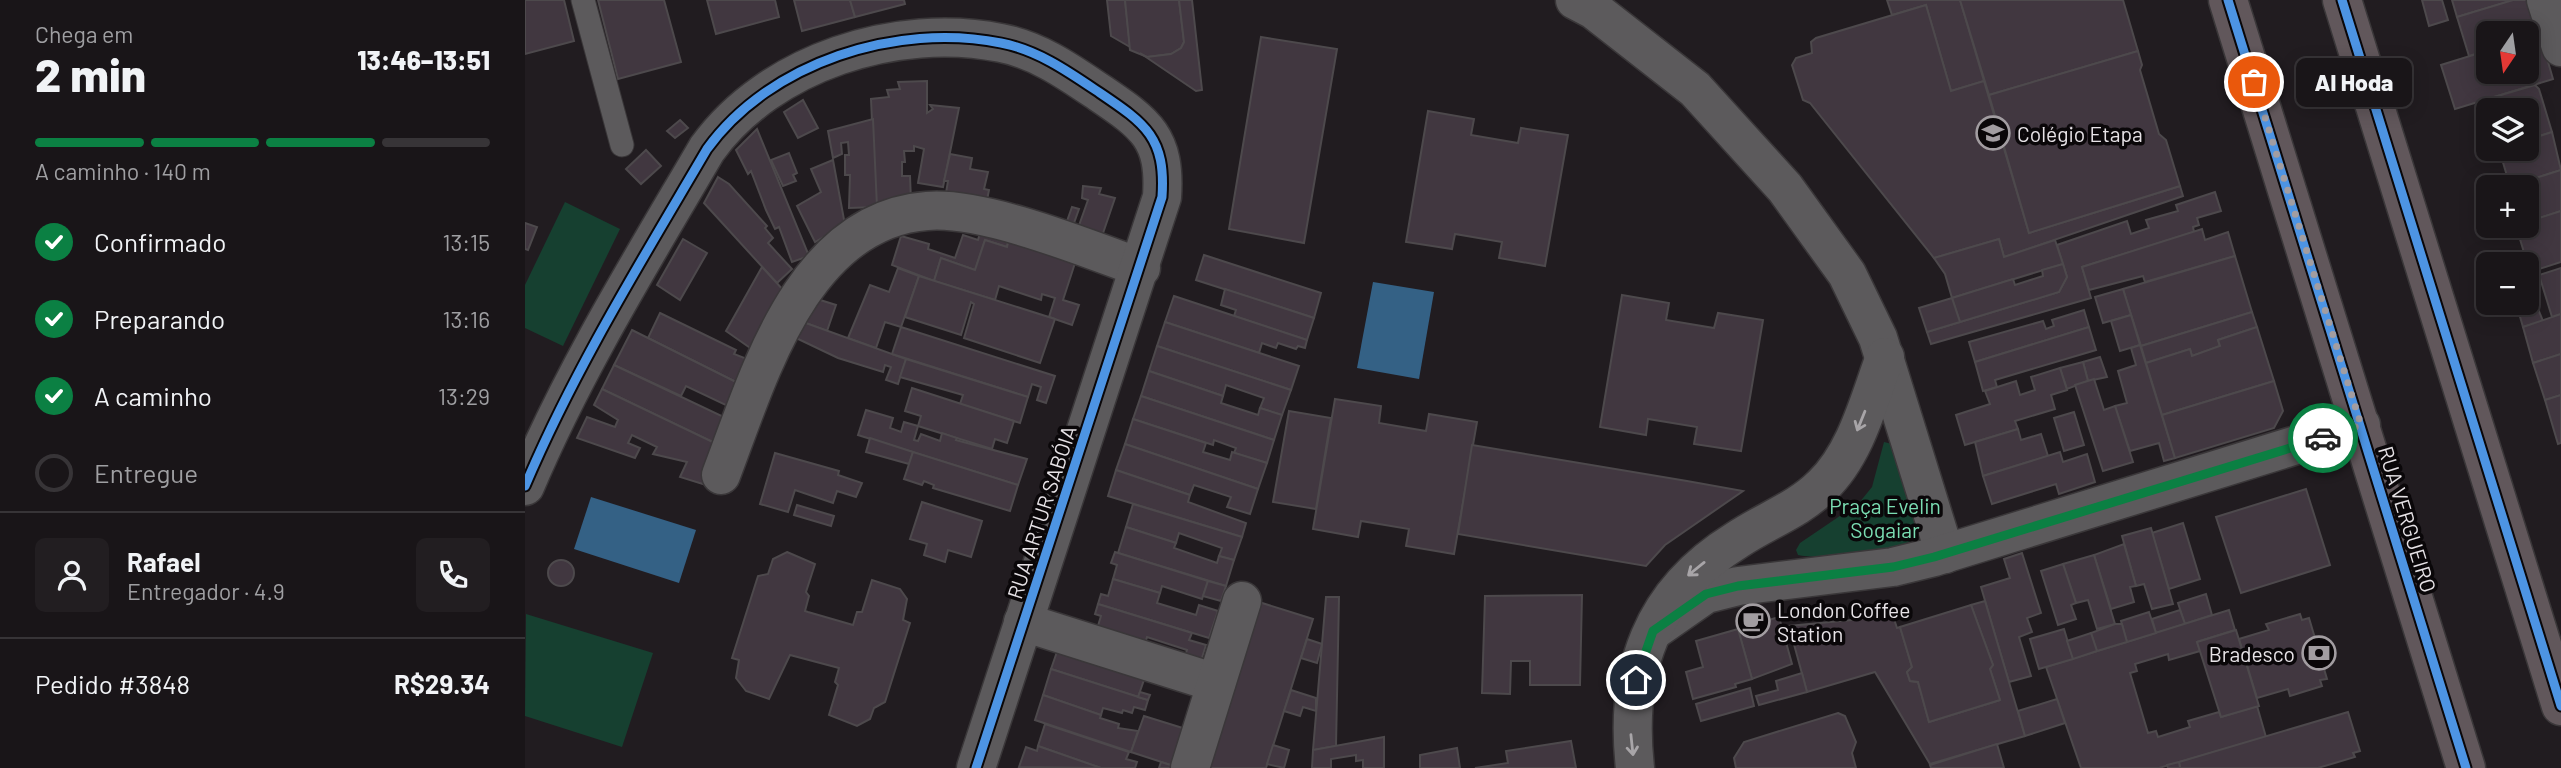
<!DOCTYPE html>
<html lang="pt">
<meta charset="utf-8">
<style>
body{margin:0;font-family:Barlow,sans-serif;background:#221e21;color:#f1f3f6;height:100vh;display:flex;flex-direction:column;font-size:26px;white-space:nowrap}
*{box-sizing:border-box;margin:0}
p{font-size:23px;color:#9f9fa2}
.icon{flex:none;width:38px;height:38px;fill:none;stroke:currentColor;stroke-width:2;stroke-linecap:round;stroke-linejoin:round}
.map{position:relative;flex:1;overflow:hidden}
.details{display:flex;flex-direction:column;background:#191518;width:525px}
.details>*{flex:none}
.needle{width:46px;rotate:193deg}
.tools{position:absolute;left:1951px;top:21px;display:grid;gap:14px}
.tools a{display:grid;place-items:center;width:63px;height:63px;border-radius:10px;background:#191518;box-shadow:0 4px 18px #0003,0 0 0 2px #373437;font-size:35px}
.pin{position:absolute;display:grid;place-items:center;width:60px;height:60px;color:#fff;margin:-30px;border:4px solid #fff;border-radius:50%;box-shadow:0 2px 7px #0007}
.courier{position:absolute;display:grid;place-items:center;width:70px;height:70px;margin:-35px;border:5px solid #0b8043;border-radius:50%;background:#fff;color:#222;box-shadow:0 2px 9px #0007}
.bubble{position:absolute;height:49px;border-radius:10px;background:#191518;box-shadow:0 4px 18px #0003,0 0 0 2px #373437;font-size:23px;font-weight:800;line-height:49px;text-align:center}
.summary em{font-style:normal;font-weight:800}
.summary div{display:flex;flex-direction:column-reverse}
.summary{display:flex;align-items:center;justify-content:space-between;height:119px;padding:0 35px}
h1{font-size:46px;font-weight:800;line-height:52px}
.bar{display:grid;grid-template-columns:repeat(4,1fr);gap:10px 7px;align-content:center;height:84px;padding:0 35px}
.bar i{height:9px;border-radius:5px;background:#373437}
.bar .active{background:#0b8043}
.bar p{grid-column:span 4}
.line{display:flex;align-items:center;gap:18px;padding:0 35px;border-top:2px solid #373437}
.line div{flex:1}
.round{display:grid;place-items:center;flex:none;width:74px;height:74px;border-radius:10px;background:#221e21}
ol{padding:0 35px;list-style:none}
li{display:flex;align-items:center;gap:21px;height:77px}
li p{margin-inline-start:auto}
li .icon{padding:7px;border-radius:50%;background:#0b8043;color:#fff;stroke-width:4}
li:last-child{color:#9f9fa2}
li i{width:38px;height:38px;border:4px solid #373437;border-radius:50%}
main{display:flex;flex:1;min-height:0}
.map>svg:first-child{display:block}
.green{fill:#164030}
.water{fill:#346185}
.building{fill:#413740;stroke:#4d494c;stroke-width:2}
.lines{fill:none;stroke-linecap:round;stroke-linejoin:round}
.service-casing{stroke:#3a3739;stroke-width:25}
.minor-casing{stroke:#3a3739;stroke-width:41}
.tertiary-casing{stroke:#3a3739;stroke-width:41}
.primary-casing{stroke:#3a3739;stroke-width:41}
.service{stroke:#5c5a5c;stroke-width:23}
.minor{stroke:#5c5a5c;stroke-width:38}
.tertiary{stroke:#5c5a5c;stroke-width:38}
.primary{stroke:#61575b;stroke-width:38}
.cycleway-casing{stroke:#0a0709;stroke-width:13}
.cycleway{stroke:#4d94e3;stroke-width:9}
.oneway{stroke:#a8a5a8}
.done{stroke:#a29da1;stroke-width:7;stroke-dasharray:0 12.6}
.route{stroke:#0b8043;stroke-width:9}
.labels{text-anchor:middle;dominant-baseline:central;stroke-width:7;stroke-linejoin:round;paint-order:stroke}
.poi-label{font-size:21px;fill:#e7e3e7;stroke:#0a0709;text-anchor:start}
.park-label{font-size:21px;fill:#7bdeb3;stroke:#0a0709}
.street-label{font-size:21px;fill:#e7e3e7;stroke:#0a0709}
</style>
<main>
<section class="details">
<div class="summary"><div><h1>2 min</h1><p>Chega em</p></div><em>13:46–13:51</em></div>
<div class="bar"><i class="active"></i><i class="active"></i><i class="active"></i><i></i><p>A caminho · 140 m</p></div>
<ol>
<li><svg class="icon" aria-label="check" viewBox="0 0 24 24"><path d="M5 12l5 5 9-10"/></svg>Confirmado<p>13:15</p></li>
<li><svg class="icon" aria-label="check" viewBox="0 0 24 24"><path d="M5 12l5 5 9-10"/></svg>Preparando<p>13:16</p></li>
<li><svg class="icon" aria-label="check" viewBox="0 0 24 24"><path d="M5 12l5 5 9-10"/></svg>A caminho<p>13:29</p></li>
<li><i></i>Entregue</li>
</ol>
<div class="line" style="height:126px"><a class="round"><svg class="icon" aria-label="person" viewBox="0 0 24 24"><circle cx="12" cy="8" r="4"/><path d="M4 21q1-7 8-7t8 7"/></svg></a><div><b>Rafael</b><p>Entregador · 4.9</p></div><a class="round"><svg class="icon" aria-label="phone" viewBox="0 0 24 24"><path d="M5 4h4l2 5-3 2q2 4 5 5l2-3 5 2v4C11 20 4 13 5 4z"/></svg></a></div>
<div class="line" style="height:91px"><div>Pedido #3848</div><b>R$29.34</b></div>
</section>
<div class="map">
<svg width="2036" height="768" viewBox="0 0 2036 768">
<rect width="100%" height="100%" fill="#211c20"/>
<g class="green">
<polygon points="40,202 95,229 38,346 0,328 0,285"/>
<path d="M1359 442 1367 444 1394 531 1389 539C1370 552 1296 560 1273 555L1271 550 1275 543 1334 503 1347 487Z"/>
<polygon points="1,614 128,653 97,747 0,716"/>
</g>
<g class="water">
<polygon points="848,282 909,292 894,379 832,368"/>
<polygon points="66,497 171,530 154,583 49,549"/>
</g>
<g class="building">
<polygon points="0,0 39,0 49,41 0,54"/>
<polygon points="73,0 139,0 156,62 93,79"/>
<polygon points="182,0 250,0 254,17 191,34"/>
<polygon points="269,0 325,0 330,17 277,31"/>
<polygon points="325,0 379,0 380,4 330,17"/>
<polygon points="582,0 600,0 605,47 586,36"/>
<polygon points="600,0 654,0 659,42 656,48 646,54 622,57 605,50"/>
<polygon points="654,0 667,0 677,90 671,91 615,53 622,57 646,54 656,48 659,42"/>
<polygon points="1362,0 1435,0 1459,81 1426,91 1401,5 1367,15"/>
<polygon points="1435,0 1598,0 1613,51 1464,95"/>
<polygon points="1897,0 1917,0 1923,20 1904,26"/>
<polygon points="1927,0 1986,0 1986,1 1932,17"/>
<polygon points="1988,0 2004,0 2015,34 2002,38 2002,33 1964,33 1964,50 1944,56 1932,17"/>
<polygon points="1401,5 1426,91 1459,81 1504,233 1655,186 1658,196 1479,257 1474,239 1409,258 1285,103 1278,100 1267,65 1271,58 1287,53 1286,42 1291,38"/>
<polygon points="2015,34 2028,79 1930,109 1916,65 1964,50 1964,72 2002,72 2002,38"/>
<polygon points="736,37 812,49 779,243 704,229"/>
<polygon points="1613,51 1617,65 1615,70 1634,134 1641,140 1655,186 1504,233 1464,95"/>
<polygon points="402,81 402,113 408,109 405,105 434,108 418,187 393,183 399,149 389,146 389,151 379,151 380,162 377,162 377,176 385,176 386,201 351,210 346,99 364,97 362,90 375,89 373,82"/>
<polygon points="2010,85 2014,89 2027,132 2002,140 2002,110 1964,110 1964,116 1959,100"/>
<polygon points="278,100 293,128 273,138 259,112"/>
<polygon points="903,111 949,119 946,135 993,143 996,128 1043,135 1020,266 974,258 977,242 930,234 927,249 881,242"/>
<polygon points="348,119 352,207 324,208 325,175 320,175 320,155 324,155 323,142 316,143 317,154 308,158 303,131"/>
<polygon points="155,120 163,128 150,138 142,131"/>
<polygon points="232,129 284,256 267,262 254,227 250,229 241,210 226,171 223,174 211,150"/>
<polygon points="2027,132 2036,170 1985,186 1974,149 2002,149 2002,140"/>
<polygon points="121,150 136,166 116,184 101,169"/>
<polygon points="264,153 272,173 268,175 271,181 258,186 246,160"/>
<polygon points="425,154 447,158 445,169 463,172 459,189 464,190 461,205 421,193 423,181 419,181"/>
<polygon points="308,160 320,225 290,242 272,206 296,192 286,169"/>
<polygon points="2036,170 2036,211 2002,222 2002,187 1985,186"/>
<polygon points="193,177 204,184 242,226 240,228 248,238 243,243 267,269 252,283 179,203"/>
<polygon points="558,186 576,188 574,194 590,198 576,239 552,231 563,200 557,198"/>
<polygon points="1690,192 1696,211 1672,218 1674,225 1668,227 1669,232 1557,267 1566,298 1406,344 1402,332 1534,292 1542,277 1532,245 1602,221 1606,234 1624,228 1621,220 1653,211 1651,205"/>
<polygon points="547,207 554,209 549,223 542,221"/>
<polygon points="2036,211 2036,262 2005,272 1991,226 2002,226 2002,222"/>
<polygon points="0,223 12,227 3,250 0,249"/>
<polygon points="456,229 484,238 482,247 460,240 450,270 416,258 409,281 367,265 376,236 404,244 403,249 430,258 438,235 453,240"/>
<polygon points="1677,229 1680,240 1703,232 1710,256 1620,282 1618,276 1564,290 1557,267"/>
<polygon points="484,238 551,260 538,300 554,305 547,325 524,317 530,298 517,294 516,300 474,286 470,300 409,281 416,258 450,270 460,240 482,247"/>
<polygon points="158,239 182,253 155,300 132,285"/>
<polygon points="1474,239 1479,257 1530,240 1538,264 1427,298 1420,274 1409,258"/>
<polygon points="679,255 796,293 789,318 671,280"/>
<polygon points="1710,256 1727,312 1616,346 1598,289"/>
<polygon points="1538,264 1542,277 1534,292 1435,322 1427,298 1488,279 1490,285 1518,276 1517,270"/>
<polygon points="237,267 260,292 231,352 201,331"/>
<polygon points="373,268 394,276 376,327 360,322 351,348 323,338 345,285 364,292"/>
<polygon points="2036,268 2036,314 2027,317 2014,275"/>
<polygon points="394,276 530,319 515,363 439,338 449,304 446,302 436,335 380,317"/>
<polygon points="700,289 789,318 782,340 709,316 711,310 696,305"/>
<polygon points="1598,289 1606,315 1578,323 1570,297"/>
<polygon points="2005,289 2018,321 1998,327 1991,303 2002,303 2002,290"/>
<polygon points="1097,295 1144,303 1141,320 1189,328 1193,313 1238,320 1216,451 1169,444 1172,427 1123,419 1121,435 1075,427"/>
<polygon points="649,296 782,340 780,348 773,346 771,349 753,343 751,348 737,343 734,353 640,322"/>
<polygon points="1427,298 1435,322 1402,332 1394,308"/>
<polygon points="292,299 311,305 302,331 278,322"/>
<polygon points="1559,310 1564,327 1450,362 1444,342 1518,321 1521,329 1529,326 1527,320"/>
<polygon points="1727,312 1732,327 1693,340 1695,346 1667,356 1665,349 1621,363 1616,346"/>
<polygon points="135,313 211,350 209,354 227,361 217,385 123,338"/>
<polygon points="2036,314 2036,354 2008,363 1998,327"/>
<polygon points="1606,315 1615,345 1595,351 1586,321"/>
<polygon points="278,322 381,359 373,384 361,380 366,367 360,365 358,372 313,358 269,337"/>
<polygon points="640,322 774,366 766,390 632,346"/>
<polygon points="376,327 530,376 521,403 512,400 516,387 507,384 503,397 367,354"/>
<polygon points="1564,327 1571,350 1470,380 1472,387 1458,391 1450,362"/>
<polygon points="1732,327 1749,381 1637,415 1621,363 1665,349 1667,356 1695,346 1693,340"/>
<polygon points="107,330 217,385 207,408 161,386 156,396 89,365"/>
<polygon points="1615,345 1650,458 1639,461 1634,443 1605,451 1590,406 1602,403 1593,371 1611,365 1606,348"/>
<polygon points="632,346 766,390 757,415 735,408 739,398 701,385 698,396 624,371"/>
<polygon points="2036,354 2036,395 2020,400 2008,363"/>
<polygon points="1575,357 1582,377 1563,381 1558,362"/>
<polygon points="381,359 503,397 495,423 435,404 438,395 375,377"/>
<polygon points="1558,362 1563,381 1542,389 1535,368"/>
<polygon points="89,365 203,419 194,445 77,389"/>
<polygon points="1535,368 1542,390 1526,395 1530,409 1490,421 1493,429 1440,445 1431,415 1465,404 1460,391 1491,381 1495,395 1510,390 1506,377"/>
<polygon points="624,371 698,396 696,403 733,415 735,408 757,415 749,440 616,396"/>
<polygon points="1569,379 1579,410 1590,406 1608,462 1578,471 1550,385"/>
<polygon points="1749,381 1758,411 1749,428 1650,458 1637,415"/>
<polygon points="387,388 489,421 482,443 470,439 467,449 393,426 396,416 380,411"/>
<polygon points="77,389 194,445 181,485 155,477 162,462 128,454 132,447 107,435 103,443 115,448 110,458 52,438 62,417 90,427 93,420 69,405"/>
<polygon points="2036,395 2036,443 2033,444 2020,400"/>
<polygon points="616,396 749,440 742,463 709,453 711,448 689,440 688,445 608,419"/>
<polygon points="810,399 856,406 854,423 901,431 904,414 952,422 929,554 881,546 884,529 836,521 833,537 788,529"/>
<polygon points="341,410 368,418 365,428 376,432 379,422 393,426 389,440 393,441 396,434 415,441 417,433 432,438 431,440 502,459 493,485 333,435"/>
<polygon points="764,411 806,418 791,509 748,502"/>
<polygon points="1549,412 1559,445 1539,451 1529,418"/>
<polygon points="608,419 681,443 678,452 705,460 707,452 742,463 733,489 600,444"/>
<polygon points="1493,429 1496,440 1516,434 1523,456 1458,476 1450,442"/>
<polygon points="345,438 388,452 384,464 341,452"/>
<polygon points="600,444 733,489 725,514 702,507 706,497 669,485 665,495 591,470"/>
<polygon points="947,445 1162,481 1218,491 1140,545 1121,566 933,534"/>
<polygon points="388,452 493,485 485,511 408,488 409,485 399,481 397,485 379,479"/>
<polygon points="1535,452 1538,462 1562,454 1570,482 1534,494 1531,484 1467,504 1458,476"/>
<polygon points="250,453 314,471 313,475 337,483 331,497 312,491 308,503 270,490 263,512 235,504"/>
<polygon points="591,470 665,495 663,502 721,523 717,537 583,496"/>
<polygon points="1781,489 1805,565 1716,593 1691,517"/>
<polygon points="397,502 457,521 446,557 423,550 420,562 399,555 402,544 385,539"/>
<polygon points="608,504 717,537 709,560 694,556 697,548 654,533 651,543 601,527"/>
<polygon points="272,505 309,516 306,526 269,515"/>
<polygon points="1658,523 1675,579 1644,589 1627,533"/>
<polygon points="601,527 651,543 649,548 692,563 694,556 709,560 701,586 593,553"/>
<polygon points="1626,528 1648,604 1627,609 1619,584 1611,586 1597,536"/>
<polygon points="1599,544 1611,586 1605,587 1609,602 1586,609 1569,555"/>
<polygon points="262,552 290,564 281,592 284,596 280,611 283,612 328,625 332,612 337,612 347,580 375,589 382,599 378,620 385,623 360,702 349,708 345,719 332,726 304,715 313,685 310,682 314,668 265,655 244,699 221,691 211,678 214,660 207,658 233,576 243,574 248,559"/>
<polygon points="590,552 683,581 677,599 637,586 635,593 588,579 592,565 586,563"/>
<polygon points="1497,553 1516,613 1502,618 1507,632 1494,637 1506,676 1484,682 1456,587 1485,578 1479,559"/>
<polygon points="1569,555 1590,624 1572,629 1563,600 1551,603 1538,564"/>
<circle cx="36" cy="573" r="13"/>
<polygon points="1538,564 1551,603 1546,605 1551,619 1533,625 1516,571"/>
<polygon points="588,579 635,593 632,603 671,615 674,605 693,611 684,638 573,604 576,594 583,596"/>
<polygon points="683,581 701,586 696,601 678,596"/>
<polygon points="1681,594 1687,615 1660,624 1653,603"/>
<polygon points="1057,595 1055,685 1005,685 1005,661 986,661 985,694 957,693 960,596"/>
<polygon points="801,597 814,597 811,746 788,750"/>
<polygon points="1460,601 1500,736 1405,764 1350,672 1282,692 1264,626 1368,616 1372,628 1375,627 1387,667 1382,672 1385,681 1393,682 1404,722 1475,700 1465,669 1468,665 1446,605"/>
<polygon points="734,602 788,619 741,768 687,768 682,767"/>
<polygon points="573,604 667,633 664,640 681,645 675,664 659,659 662,650 622,637 619,647 571,632 576,616 570,614"/>
<polygon points="1446,605 1468,665 1465,669 1475,700 1404,722 1393,682 1385,681 1382,672 1387,667 1375,627"/>
<polygon points="1655,610 1660,624 1631,633 1627,619"/>
<polygon points="1704,610 1710,630 1672,642 1675,651 1644,660 1643,654 1610,664 1612,671 1605,673 1623,733 1631,731 1633,737 1665,727 1663,721 1694,712 1696,717 1732,706 1741,737 1634,768 1556,768 1521,667"/>
<polygon points="1624,612 1631,633 1602,642 1596,621"/>
<polygon points="1775,614 1777,620 1784,618 1802,679 1795,680 1797,686 1765,696 1763,689 1732,698 1714,639 1744,630 1741,624"/>
<polygon points="1254,617 1267,664 1227,679 1213,629"/>
<polygon points="1590,624 1597,624 1602,642 1572,651 1566,633"/>
<polygon points="1213,629 1227,679 1210,684 1211,687 1168,699 1161,672 1178,667 1171,641"/>
<polygon points="1539,629 1548,659 1514,669 1505,639"/>
<polygon points="1711,630 1734,706 1696,717 1672,642"/>
<polygon points="1566,633 1572,651 1548,659 1542,641"/>
<polygon points="782,639 797,644 792,663 776,658"/>
<polygon points="535,643 620,677 613,697 526,669"/>
<polygon points="526,669 623,700 620,710 609,707 607,713 598,710 597,713 578,708 576,715 518,695"/>
<polygon points="1277,673 1282,692 1234,705 1231,696 1253,690 1251,681"/>
<polygon points="1225,688 1229,706 1176,721 1171,704"/>
<polygon points="766,690 791,698 791,711 778,707 775,716 759,711"/>
<polygon points="615,692 625,695 623,700 613,697"/>
<polygon points="518,695 576,715 575,718 594,724 593,728 613,731 606,752 510,720"/>
<polygon points="1532,699 1540,723 1500,736 1493,711"/>
<polygon points="1823,712 1835,751 1828,753 1830,757 1793,768 1655,768 1654,762"/>
<polygon points="1313,713 1320,716 1331,742 1327,753 1331,768 1211,768 1209,758 1219,742"/>
<polygon points="619,716 664,730 652,767 606,752"/>
<polygon points="520,724 604,752 601,759 612,762 610,768 576,768 513,746"/>
<polygon points="859,737 859,768 838,768 838,760 831,761 831,755 806,759 806,768 787,768 788,750"/>
<polygon points="1046,741 1051,768 950,768 983,763 981,751"/>
<polygon points="1472,744 1479,768 1406,768 1405,765"/>
<polygon points="748,745 764,750 759,768 742,764"/>
<polygon points="513,746 576,768 494,767 501,747 512,751"/>
<polygon points="932,748 935,768 895,768 895,755"/>
<polygon points="636,762 655,768 634,768"/>
<polygon points="1654,762 1655,768 1643,768 1642,765"/>
</g>
<g class="lines">
<defs>
<polyline id="service" points="58,0 97,145"/>
<g id="minor">
<polyline points="2021,0 2036,47"/>
<path d="M196 475C233 378 277 220 402 211 458 206 561 248 616 268"/>
<path d="M0 486C50 368 117 260 182 149 245 62 372 22 476 43 513 50 544 72 575 93 621 124 641 138 637 197L451 768"/>
<polyline points="498,622 691,683"/>
<polyline points="665,768 717,601"/>
</g>
<g id="tertiary">
<polyline points="1050,0 1069,10 1170,89 1260,188 1322,274 1353,338 1420,554"/>
<polyline points="1128,631 1181,594 1213,586 1368,567 1409,557 1836,425"/>
<path d="M1110 768C1099 670 1126 593 1212 540 1240 521 1273 510 1297 486 1331 454 1344 400 1360 357"/>
</g>
<g id="primary">
<polyline points="1703,0 1941,768"/>
<polyline points="1817,0 2036,706"/>
</g>
</defs>
<use href="#service" class="service-casing"/>
<use href="#minor" class="minor-casing"/>
<use href="#tertiary" class="tertiary-casing"/>
<use href="#primary" class="primary-casing"/>
<use href="#service" class="service"/>
<use href="#minor" class="minor"/>
<use href="#tertiary" class="tertiary"/>
<use href="#primary" class="primary"/>
<defs>
<g id="cycleway">
<polyline points="1703,0 1941,768"/>
<polyline points="1817,0 2036,706"/>
<path d="M0 486C50 368 117 260 182 149 245 62 372 22 476 43 513 50 544 72 575 93 621 124 641 138 637 197L451 768"/>
</g>
</defs>
<use href="#cycleway" class="cycleway-casing"/>
<use href="#cycleway" class="cycleway"/>
</g>
<defs><path id="oneway-shaft" d="M-6 0H5M1.5-3L5.5 0L1.5 3" fill="none" stroke-width="1.6" stroke-linecap="round" stroke-linejoin="round" transform="scale(1.75)"/></defs>
<g class="oneway">
<use href="#oneway-shaft" transform="translate(1336 421) rotate(112)"/>
<use href="#oneway-shaft" transform="translate(1171 569) rotate(141)"/>
<use href="#oneway-shaft" transform="translate(1107 745) rotate(84)"/>
</g>
<g class="lines">
<polyline class="done" points="1729,82 1836,425 1798,438"/>
<polyline class="route" points="1111,680 1128,631 1181,594 1213,586 1368,567 1409,557 1798,438"/>
</g>
<defs>
<symbol id="school-ring" viewBox="-11 -11 22 22"><circle r="9.5" fill="#0a0709" stroke="#a29da1" stroke-width="1.5"/><path d="M0-5L7-2L0 1L-7-2ZM-4 1L0 2.5L4 1V4Q0 6-4 4Z" fill="#a29da1"/></symbol>
<symbol id="cafe-ring" viewBox="-11 -11 22 22"><circle r="9.5" fill="#0a0709" stroke="#a29da1" stroke-width="1.5"/><path d="M-5.5-4.5H6V0H3Q3 3.5 0 3.5H-2.5Q-5.5 3.5-5.5 0ZM3-3.2v2h1.7v-2ZM-6 4.5H4V6H-6Z" fill="#a29da1"/></symbol>
<symbol id="bank-ring" viewBox="-11 -11 22 22"><circle r="9.5" fill="#0a0709" stroke="#a29da1" stroke-width="1.5"/><path d="M-6-4H6V4H-6ZM0-2.3a2.3 2.3 0 1 0 0 4.6a2.3 2.3 0 1 0 0-4.6Z" fill="#a29da1"/></symbol>
</defs>
<g fill-rule="evenodd">
<use href="#school-ring" x="1449" y="114" width="38" height="38"/>
<use href="#cafe-ring" x="1209" y="602" width="38" height="38"/>
<use href="#bank-ring" x="1775" y="634" width="38" height="38"/>
</g>
<g class="labels">
<g class="poi-label">
<text x="1492" y="133">Colégio Etapa</text>
<text x="1252" y="609">London Coffee<tspan x="1252" dy="24">Station</tspan></text>
<text x="1770" y="653" text-anchor="end">Bradesco</text>
</g>
<g class="park-label">
<text x="1360" y="505">Praça Evelin<tspan x="1360" dy="24">Sogaiar</tspan></text>
</g>
<g class="street-label">
<text transform="translate(516 512) rotate(-72)">RUA ARTUR SABÓIA</text>
<text transform="translate(1883 519) rotate(73)">RUA VERGUEIRO</text>
</g>
</g>
</svg>
<div class="tools">
<a><svg class="needle" viewBox="-14 -14 28 28"><path d="M0-13l5 13h-10z" fill="#e53935"/><path d="M0 13l5-13h-10z" fill="#9f9fa2"/></svg></a>
<a><svg class="icon" aria-label="layers" viewBox="0 0 24 24"><path d="M12 4l9 5-9 5-9-5zM3 14l9 5 9-5"/></svg></a>
<a>+</a>
<a>−</a>
</div>
<div class="pin" style="left:1729px;top:82px;background:#ea580c"><svg class="icon" aria-label="bag" viewBox="0 0 24 24"><path d="M5 8h14l-1 12H6zM9 8a3 3 0 0 1 6 0"/></svg></div>
<div class="pin" style="left:1111px;top:680px;background:#1f2937"><svg class="icon" aria-label="home" viewBox="0 0 24 24"><path d="M3 11l9-7 9 7M6 9v11h12V9"/></svg></div>
<div class="courier" style="left:1798px;top:438px"><svg class="icon" aria-label="car" viewBox="0 0 24 24"><path d="M5 17H2v-5l4-1 3-4h7l3 4 3 1v5h-3M9 17h6M6 11h13"/><circle cx="7" cy="17" r="2"/><circle cx="17" cy="17" r="2"/></svg></div>
<div class="bubble" style="left:1771px;top:58px;width:116px">Al Hoda</div>
</div>
</main>
